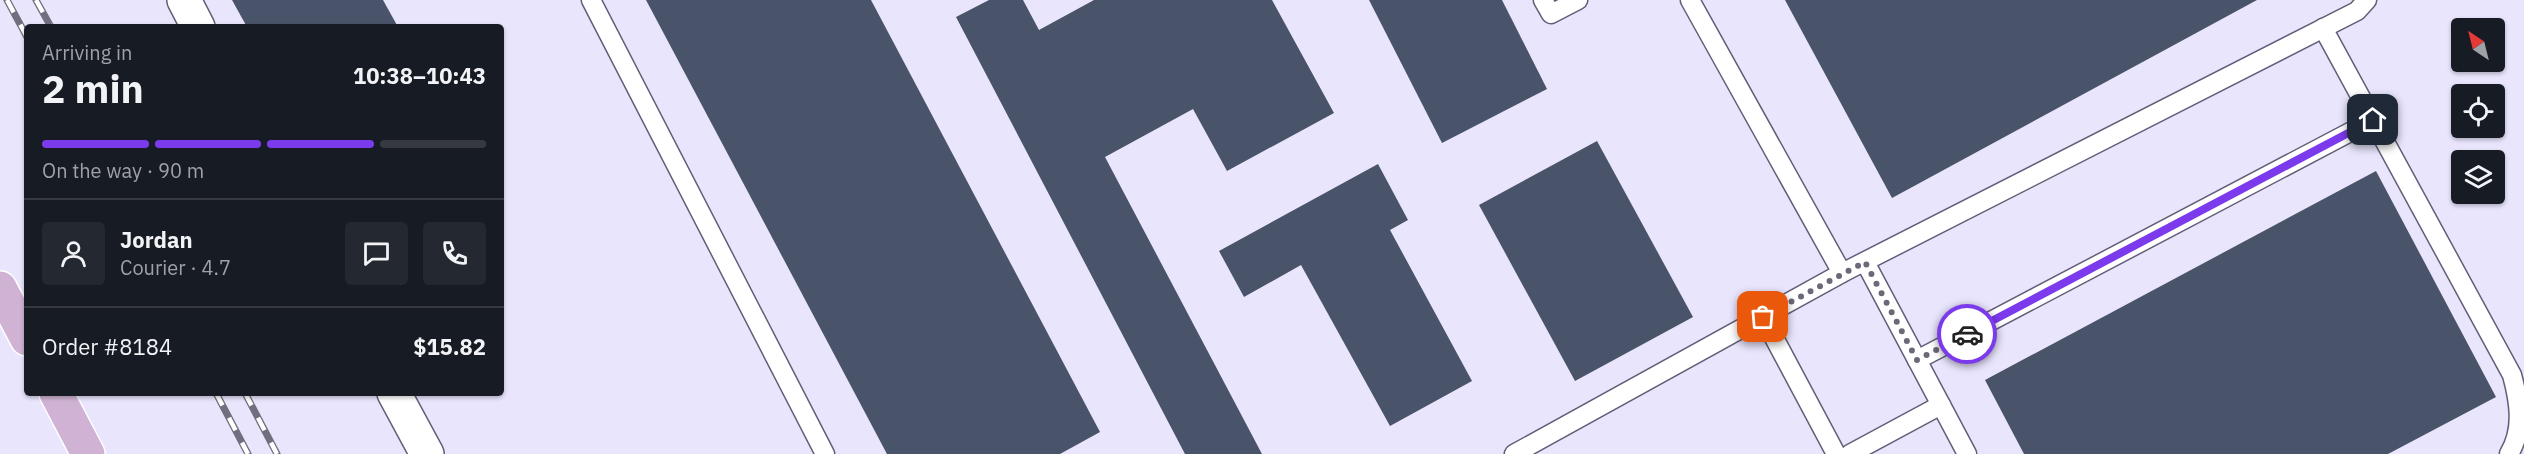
<!DOCTYPE html>
<meta charset="utf-8">
<style>
body{margin:0;font-family:"IBM Plex Sans",sans-serif;background:#242831;color:#f1f3f6;height:100vh;display:flex;flex-direction:column;font-size:22px;white-space:nowrap}
*{box-sizing:border-box;margin:0}
p{font-size:20px;color:#9ea1a6}
.icon{flex:none;width:33px;height:33px;fill:none;stroke:currentColor;stroke-width:2;stroke-linecap:round;stroke-linejoin:round}
.map{position:relative;flex:1;overflow:hidden}
.panel{position:absolute;left:24px;top:24px;width:480px;height:372px;display:flex;flex-direction:column;background:#171b24;border-radius:6px;box-shadow:0 2px 4px #0004}
.panel>*{flex:none}
.needle{width:39px;rotate:325deg}
.buttons{position:absolute;left:2451px;top:18px;display:grid;gap:12px}
.buttons a{display:grid;place-items:center;width:54px;height:54px;border-radius:6px;background:#171b24;box-shadow:0 2px 4px #0004;font-size:30px}
.pin{position:absolute;display:grid;place-items:center;width:51px;height:51px;color:#fff;margin:-26px;border-radius:12px;box-shadow:0 3px 9px #0006}
.courier{position:absolute;display:grid;place-items:center;width:60px;height:60px;margin:-30px;border:4px solid #7c3aed;border-radius:50%;background:#fff;color:#222;box-shadow:0 2px 8px #0007}
.overview em{font-style:normal;font-weight:700}
.overview div{display:flex;flex-direction:column-reverse}
.overview{display:flex;align-items:center;justify-content:space-between;height:102px;padding:0 18px}
h1{font-size:39px;font-weight:700;line-height:45px}
.bar{display:grid;grid-template-columns:repeat(4,1fr);gap:9px 6px;align-content:center;height:72px;padding:0 18px}
.bar i{height:8px;border-radius:4px;background:#363941}
.bar .active{background:#7c3aed}
.bar p{grid-column:span 4}
.line{display:flex;align-items:center;gap:15px;padding:0 18px;border-top:2px solid #363941}
.line div{flex:1}
.round{display:grid;place-items:center;flex:none;width:63px;height:63px;border-radius:6px;background:#242831}
.map>svg:first-child{display:block}
.building{fill:#495369}
.lines{fill:none;stroke-linecap:round;stroke-linejoin:round}
.lane-casing{stroke:#635e77;stroke-width:21}
.street-casing{stroke:#635e77;stroke-width:36}
.primary-casing{stroke:#fff;stroke-width:36}
.lane{stroke:#fff;stroke-width:18}
.street{stroke:#fff;stroke-width:33}
.primary{stroke:#d0b3d4;stroke-width:33}
.rail-casing{stroke:#716e7d;stroke-width:7}
.rail{stroke:#fff;stroke-width:4.5;stroke-dasharray:14;stroke-linecap:butt}
.done{stroke:#6c6878;stroke-width:6;stroke-dasharray:0 10.8}
.route{stroke:#7c3aed;stroke-width:8}
</style>
<div class="map">
<svg width="2524" height="454" viewBox="0 0 2524 454">
<rect width="100%" height="100%" fill="#e9e5fd"/>
<g class="building">
<polygon points="232,0 383,0 398,27 247,27"/>
<polygon points="646,0 871,0 1100,432 1060,454 887,454"/>
<polygon points="989,0 1023,0 1039,30 1094,0 1272,0 1334,113 1227,171 1193,109 1105,157 1262,454 1185,454 956,17"/>
<polygon points="1369,0 1502,0 1547,89 1442,143"/>
<polygon points="1785,0 2257,0 1892,198"/>
<polygon points="1597,141 1693,317 1575,381 1479,205"/>
<polygon points="1378,164 1408,220 1390,230 1472,381 1390,426 1301,265 1244,297 1219,251"/>
<polygon points="2376,171 2496,397 2388,454 2024,454 1985,380"/>
</g>
<g class="lines">
<defs>
<g id="lane">
<polyline points="591,0 825,454"/>
<polyline points="1543,0 1551,14 1578,0"/>
<polyline points="1690,0 1842,273"/>
<path d="M2323 28 2512 375C2519 401 2524 429 2509 454"/>
<polyline points="1865,262 1967,454"/>
<polyline points="1763,317 1836,454"/>
<polyline points="1917,360 2373,120"/>
<polyline points="1514,454 1842,273 2357,11 2367,0"/>
<polyline points="1850,454 1941,405"/>
</g>
<g id="street">
<polyline points="184,0 198,27"/>
<polyline points="394,393 427,454"/>
</g>
<g id="primary">
<polyline points="0,288 27,339"/>
<polyline points="56,393 88,454"/>
</g>
</defs>
<use href="#lane" class="lane-casing"/>
<use href="#street" class="street-casing"/>
<use href="#primary" class="primary-casing"/>
<use href="#lane" class="lane"/>
<use href="#street" class="street"/>
<use href="#primary" class="primary"/>
<defs>
<g id="rail">
<polyline points="7,0 27,37"/>
<polyline points="36,0 51,27"/>
<polyline points="216,393 248,454"/>
<polyline points="245,393 277,454"/>
</g>
</defs>
<use href="#rail" class="rail-casing"/>
<use href="#rail" class="rail"/>
</g>
<g class="lines">
<polyline class="done" points="1763,317 1865,262 1917,360 1967,334"/>
<polyline class="route" points="1967,334 2373,120"/>
</g>
</svg>
<div class="buttons">
<a><svg class="needle" viewBox="-14 -14 28 28"><path d="M0-13l5 13h-10z" fill="#e53935"/><path d="M0 13l5-13h-10z" fill="#9ea1a6"/></svg></a>
<a><svg class="icon" aria-label="locate" viewBox="0 0 24 24"><circle cx="12" cy="12" r="6"/><path d="M12 2v4M12 18v4M2 12h4M18 12h4"/></svg></a>
<a><svg class="icon" aria-label="layers" viewBox="0 0 24 24"><path d="M12 4l9 5-9 5-9-5zM3 14l9 5 9-5"/></svg></a>
</div>
<div class="pin" style="left:1763px;top:317px;background:#ea580c"><svg class="icon" aria-label="bag" viewBox="0 0 24 24"><path d="M5 8h14l-1 12H6zM9 8a3 3 0 0 1 6 0"/></svg></div>
<div class="pin" style="left:2373px;top:120px;background:#1f2937"><svg class="icon" aria-label="home" viewBox="0 0 24 24"><path d="M3 11l9-7 9 7M6 9v11h12V9"/></svg></div>
<div class="courier" style="left:1967px;top:334px"><svg class="icon" aria-label="car" viewBox="0 0 24 24"><path d="M5 17H2v-5l4-1 3-4h7l3 4 3 1v5h-3M9 17h6M6 11h13"/><circle cx="7" cy="17" r="2"/><circle cx="17" cy="17" r="2"/></svg></div>
<section class="panel">
<div class="overview"><div><h1>2 min</h1><p>Arriving in</p></div><em>10:38–10:43</em></div>
<div class="bar"><i class="active"></i><i class="active"></i><i class="active"></i><i></i><p>On the way · 90 m</p></div>
<div class="line" style="height:108px"><a class="round"><svg class="icon" aria-label="person" viewBox="0 0 24 24"><circle cx="12" cy="8" r="4"/><path d="M4 21q1-7 8-7t8 7"/></svg></a><div><b>Jordan</b><p>Courier · 4.7</p></div><a class="round"><svg class="icon" aria-label="chat" viewBox="0 0 24 24"><path d="M4 5h16v11H9l-5 4z"/></svg></a><a class="round"><svg class="icon" aria-label="phone" viewBox="0 0 24 24"><path d="M5 4h4l2 5-3 2q2 4 5 5l2-3 5 2v4C11 20 4 13 5 4z"/></svg></a></div>
<div class="line" style="height:78px"><div>Order #8184</div><b>$15.82</b></div>
</section>
</div>
